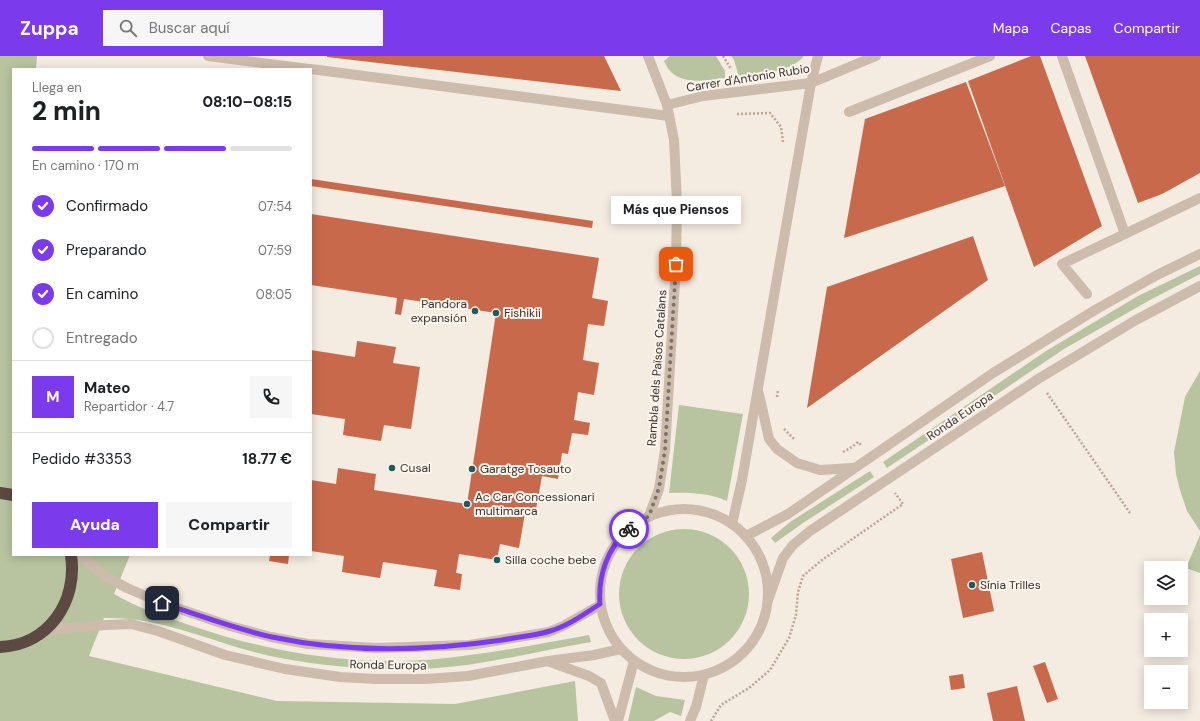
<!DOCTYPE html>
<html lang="es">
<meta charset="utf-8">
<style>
body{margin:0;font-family:"DM Sans",sans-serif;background:#f6f6f6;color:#202124;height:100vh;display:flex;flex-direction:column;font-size:15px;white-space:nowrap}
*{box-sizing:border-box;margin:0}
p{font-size:13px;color:#757577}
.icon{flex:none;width:22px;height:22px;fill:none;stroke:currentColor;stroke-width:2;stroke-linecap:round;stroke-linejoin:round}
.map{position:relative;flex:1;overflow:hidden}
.sheet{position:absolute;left:12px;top:12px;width:300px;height:488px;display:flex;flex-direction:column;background:#fff;border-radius:0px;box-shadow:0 2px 10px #0003}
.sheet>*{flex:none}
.tools{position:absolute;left:1144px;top:505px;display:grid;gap:8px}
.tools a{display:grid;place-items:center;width:44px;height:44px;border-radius:0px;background:#fff;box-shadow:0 2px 10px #0003;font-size:20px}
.pin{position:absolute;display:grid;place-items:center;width:34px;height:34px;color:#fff;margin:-17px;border-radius:8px;box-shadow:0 2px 6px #0006}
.courier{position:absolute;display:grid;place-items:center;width:40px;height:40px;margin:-20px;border:3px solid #7c3aed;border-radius:50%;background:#fff;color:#222;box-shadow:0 1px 5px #0007}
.bubble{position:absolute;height:28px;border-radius:0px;background:#fff;box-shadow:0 2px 10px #0003;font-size:13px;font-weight:800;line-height:28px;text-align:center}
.headline em{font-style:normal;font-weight:800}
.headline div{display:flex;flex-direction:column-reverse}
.headline{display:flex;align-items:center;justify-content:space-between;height:68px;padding:0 20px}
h1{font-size:26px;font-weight:800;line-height:30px}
.bar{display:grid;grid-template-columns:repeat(4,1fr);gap:6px 4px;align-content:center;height:48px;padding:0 20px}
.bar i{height:5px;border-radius:3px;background:#e0e0e0}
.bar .on{background:#7c3aed}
.bar p{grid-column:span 4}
.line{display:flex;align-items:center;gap:10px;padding:0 20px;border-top:1px solid #e0e0e0}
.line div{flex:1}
.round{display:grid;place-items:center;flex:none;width:42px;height:42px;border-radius:0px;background:#f6f6f6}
ol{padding:0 20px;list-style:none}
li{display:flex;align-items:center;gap:12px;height:44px}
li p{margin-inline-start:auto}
li .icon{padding:4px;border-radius:50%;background:#7c3aed;color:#fff;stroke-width:4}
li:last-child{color:#757577}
li i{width:22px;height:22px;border:2px solid #e0e0e0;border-radius:50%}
.primary-button{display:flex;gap:8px;margin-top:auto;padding:8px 20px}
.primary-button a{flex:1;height:46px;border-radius:0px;background:#7c3aed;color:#fff;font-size:16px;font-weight:800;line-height:46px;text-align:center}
.primary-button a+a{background:#f6f6f6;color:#202124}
header{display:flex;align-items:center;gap:24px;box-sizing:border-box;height:56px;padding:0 20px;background:#7c3aed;color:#fff}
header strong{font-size:19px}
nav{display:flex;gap:22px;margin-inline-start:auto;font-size:14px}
.search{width:280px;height:36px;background:#f6f6f6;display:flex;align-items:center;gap:10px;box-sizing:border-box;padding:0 14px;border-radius:0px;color:#757577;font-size:15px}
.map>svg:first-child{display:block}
.green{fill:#b8c4a0}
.building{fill:#c8694b}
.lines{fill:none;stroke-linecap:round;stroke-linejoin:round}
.path{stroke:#b9a596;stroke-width:2.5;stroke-dasharray:2 2;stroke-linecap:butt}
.minor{stroke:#cdbbac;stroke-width:10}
.highway{stroke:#5c4a42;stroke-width:12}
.done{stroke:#7c716b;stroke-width:4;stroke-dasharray:0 7.2}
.route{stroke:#7c3aed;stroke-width:5}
.poi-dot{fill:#1f5a5e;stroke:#fbf5ee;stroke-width:1.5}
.labels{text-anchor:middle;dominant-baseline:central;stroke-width:4;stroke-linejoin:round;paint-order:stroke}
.street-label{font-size:12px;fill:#3b302b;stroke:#fbf5ee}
.poi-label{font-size:12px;fill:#3b302b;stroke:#fbf5ee;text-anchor:start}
</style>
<header>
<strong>Zuppa</strong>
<div class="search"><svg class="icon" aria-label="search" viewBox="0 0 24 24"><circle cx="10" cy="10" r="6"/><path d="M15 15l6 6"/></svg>Buscar aquí</div>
<nav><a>Mapa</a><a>Capas</a><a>Compartir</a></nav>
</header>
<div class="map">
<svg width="1200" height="665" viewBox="0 0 1200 665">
<rect width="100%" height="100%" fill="#f4ebe1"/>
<g class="green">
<path d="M0 0H37L36 13H13V499H130L114 538C138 552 166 561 192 570 268 596 356 611 437 603 488 598 539 588 589 579L591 586C550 593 508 603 467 609 406 617 340 613 280 602 221 591 165 560 104 562L89 600 277 645 455 648 575 625 578 665H0Z"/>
<path d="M670 0H716L725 15V22C708 24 685 29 671 16 668 13 666 9 664 5Z"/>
<path d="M731 0H804C790 17 759 18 739 21L734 4Z"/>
<polygon points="1200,210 1200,218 1150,244 1064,293 887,412 883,406 1046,295 1138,240"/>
<polygon points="1200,315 1200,475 1187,455 1180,434 1176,418 1174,396 1185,341"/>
<path d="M679 349 743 358 727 445C709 437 689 436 669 437Z"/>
<polygon points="870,415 874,421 803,467 775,487 771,482 790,466"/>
<circle cx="684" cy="538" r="65"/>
<polygon points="1200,479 1200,517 1186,512"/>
<polygon points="636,631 656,640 685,644 681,660 670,656 654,665 628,665"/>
</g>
<g class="building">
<polygon points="327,0 604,0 621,35 327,1"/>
<polygon points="1031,0 1040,0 1102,170 1034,211 968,25"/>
<polygon points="1085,0 1200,0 1200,117 1162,138 1138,147"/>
<polygon points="966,26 1005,130 844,182 865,63"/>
<polygon points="311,123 593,165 592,172 311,130"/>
<polygon points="311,158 599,202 592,242 608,245 604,270 588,268 583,304 599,307 594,339 578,336 574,364 590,367 588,379 572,377 568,398 562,397 558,423 542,420 535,459 525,457 519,492 500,488 497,504 459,498 456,517 462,518 460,534 434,530 437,514 383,506 380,522 342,516 344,500 311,495 311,424 336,428 338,412 376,418 374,434 467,448 496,257 404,243 401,259 395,258 397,242 311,229"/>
<polygon points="973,180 988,224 807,352 827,231"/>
<polygon points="357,285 396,291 393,307 420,311 411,373 384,369 381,385 343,379 345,363 311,358 311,294 355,301"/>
<polygon points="982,496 994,555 963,562 951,503"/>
<polygon points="270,499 289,499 288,508 269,505"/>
<polygon points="1045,606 1058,643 1047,647 1033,610"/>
<polygon points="963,618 965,632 951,634 949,620"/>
<polygon points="1017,630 1025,665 993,665 987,637"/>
</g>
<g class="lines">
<g class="path">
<polyline points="723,0 731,13"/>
<polyline points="737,58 770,57 781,71 783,86"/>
<polyline points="1047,337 1130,457"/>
<polyline points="777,341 778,334"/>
<polyline points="784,373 794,383"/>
<polyline points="843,396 852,391 858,386 861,389"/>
<polyline points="711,665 721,649 749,632 770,614 789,582 796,559 798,536 803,520 822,504 903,448 895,437"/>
</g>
<g class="minor">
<polyline points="208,0 309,13"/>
<polyline points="648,0 667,49 674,84 677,147 676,208 665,394 659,433 649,460"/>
<polyline points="1062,0 1125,178"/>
<polyline points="311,13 669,60"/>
<polyline points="667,49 703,40 811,27 876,0"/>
<polyline points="849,56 990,0"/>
<polyline points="1087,238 1062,208 1200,142"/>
<polyline points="759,338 769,383 777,393 797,407 820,414 852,412"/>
<circle cx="684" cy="537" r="84"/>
<polyline points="732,468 742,424 811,27 818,0"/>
<polyline points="746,480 788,458 993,317 1095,254 1157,219 1200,198"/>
<polyline points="80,499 103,519 127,532 162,547 230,570 271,581 308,588 376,592 470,589 549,576 563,570 600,549"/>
<polyline points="768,544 783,502 793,489 810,475 1038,323 1136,264 1200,230"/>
<polyline points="45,574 106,569 131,568 158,575 225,599 285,613 340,621 376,623 425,623 468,620 548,605 594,599 621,593"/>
<polyline points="550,606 589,620 601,627 615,665"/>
<polyline points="618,665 634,605"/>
<polyline points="690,665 696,651 704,619"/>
</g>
<g class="highway">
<polyline points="0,437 13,439"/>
<path d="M0 591C49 589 78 545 71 499"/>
</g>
</g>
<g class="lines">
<polyline class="done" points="629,473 649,460 659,432 665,394 676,208"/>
<path class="route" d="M162 547C198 559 235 573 272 581 347 597 427 595 502 584 517 581 534 580 550 575 568 570 584 558 600 548 598 520 607 492 629 473"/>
</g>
<g class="poi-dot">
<circle cx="475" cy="255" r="4"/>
<circle cx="496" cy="257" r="4"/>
<circle cx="392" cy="412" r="4"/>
<circle cx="472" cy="413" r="4"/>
<circle cx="467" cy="448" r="4"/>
<circle cx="497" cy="504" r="4"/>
<circle cx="972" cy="529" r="4"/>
</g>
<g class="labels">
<g class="street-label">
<text transform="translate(748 22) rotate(-9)">Carrer d'Antonio Rubio</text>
<text transform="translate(657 312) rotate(-86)">Rambla dels Països Catalans</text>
<text transform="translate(960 360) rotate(-34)">Ronda Europa</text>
<text transform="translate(388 609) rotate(1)">Ronda Europa</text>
</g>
<g class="poi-label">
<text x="467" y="248" text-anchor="end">Pandora<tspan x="467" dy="14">expansión</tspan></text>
<text x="504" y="257">Fishikii</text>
<text x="400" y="412">Cusal</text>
<text x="480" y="413">Garatge Tosauto</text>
<text x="475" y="441">Ac Car Concessionari<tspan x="475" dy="14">multimarca</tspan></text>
<text x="505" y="504">Silla coche bebe</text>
<text x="980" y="529">Sínia Trilles</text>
</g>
</g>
</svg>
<div class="tools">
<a><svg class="icon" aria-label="layers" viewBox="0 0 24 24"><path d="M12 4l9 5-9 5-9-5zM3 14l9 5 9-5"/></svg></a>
<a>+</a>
<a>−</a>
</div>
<div class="pin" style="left:676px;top:208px;background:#ea580c"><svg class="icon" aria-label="bag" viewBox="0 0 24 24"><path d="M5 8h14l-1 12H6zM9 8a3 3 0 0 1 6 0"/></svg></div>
<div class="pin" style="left:162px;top:547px;background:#1f2937"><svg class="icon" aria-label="home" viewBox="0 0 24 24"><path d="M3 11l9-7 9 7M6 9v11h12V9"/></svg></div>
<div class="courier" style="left:629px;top:473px"><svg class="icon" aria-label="bike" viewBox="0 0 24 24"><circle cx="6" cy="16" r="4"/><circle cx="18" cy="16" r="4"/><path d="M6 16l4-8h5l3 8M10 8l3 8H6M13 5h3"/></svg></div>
<div class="bubble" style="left:611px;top:140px;width:130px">Más que Piensos</div>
<section class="sheet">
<div class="headline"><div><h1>2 min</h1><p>Llega en</p></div><em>08:10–08:15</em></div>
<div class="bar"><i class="on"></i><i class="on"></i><i class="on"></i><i></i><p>En camino · 170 m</p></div>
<ol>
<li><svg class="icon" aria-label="check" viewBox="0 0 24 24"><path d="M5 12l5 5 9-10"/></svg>Confirmado<p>07:54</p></li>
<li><svg class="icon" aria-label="check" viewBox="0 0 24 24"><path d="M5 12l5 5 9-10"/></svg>Preparando<p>07:59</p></li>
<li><svg class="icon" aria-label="check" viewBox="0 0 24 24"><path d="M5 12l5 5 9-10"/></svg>En camino<p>08:05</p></li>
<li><i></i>Entregado</li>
</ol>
<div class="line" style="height:72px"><b class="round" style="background:#7c3aed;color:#fff">M</b><div><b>Mateo</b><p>Repartidor · 4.7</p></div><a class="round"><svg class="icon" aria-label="phone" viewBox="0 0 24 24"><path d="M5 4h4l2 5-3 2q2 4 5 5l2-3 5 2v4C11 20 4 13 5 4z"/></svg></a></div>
<div class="line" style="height:52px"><div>Pedido #3353</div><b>18.77 €</b></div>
<div class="primary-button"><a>Ayuda</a><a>Compartir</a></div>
</section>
</div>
